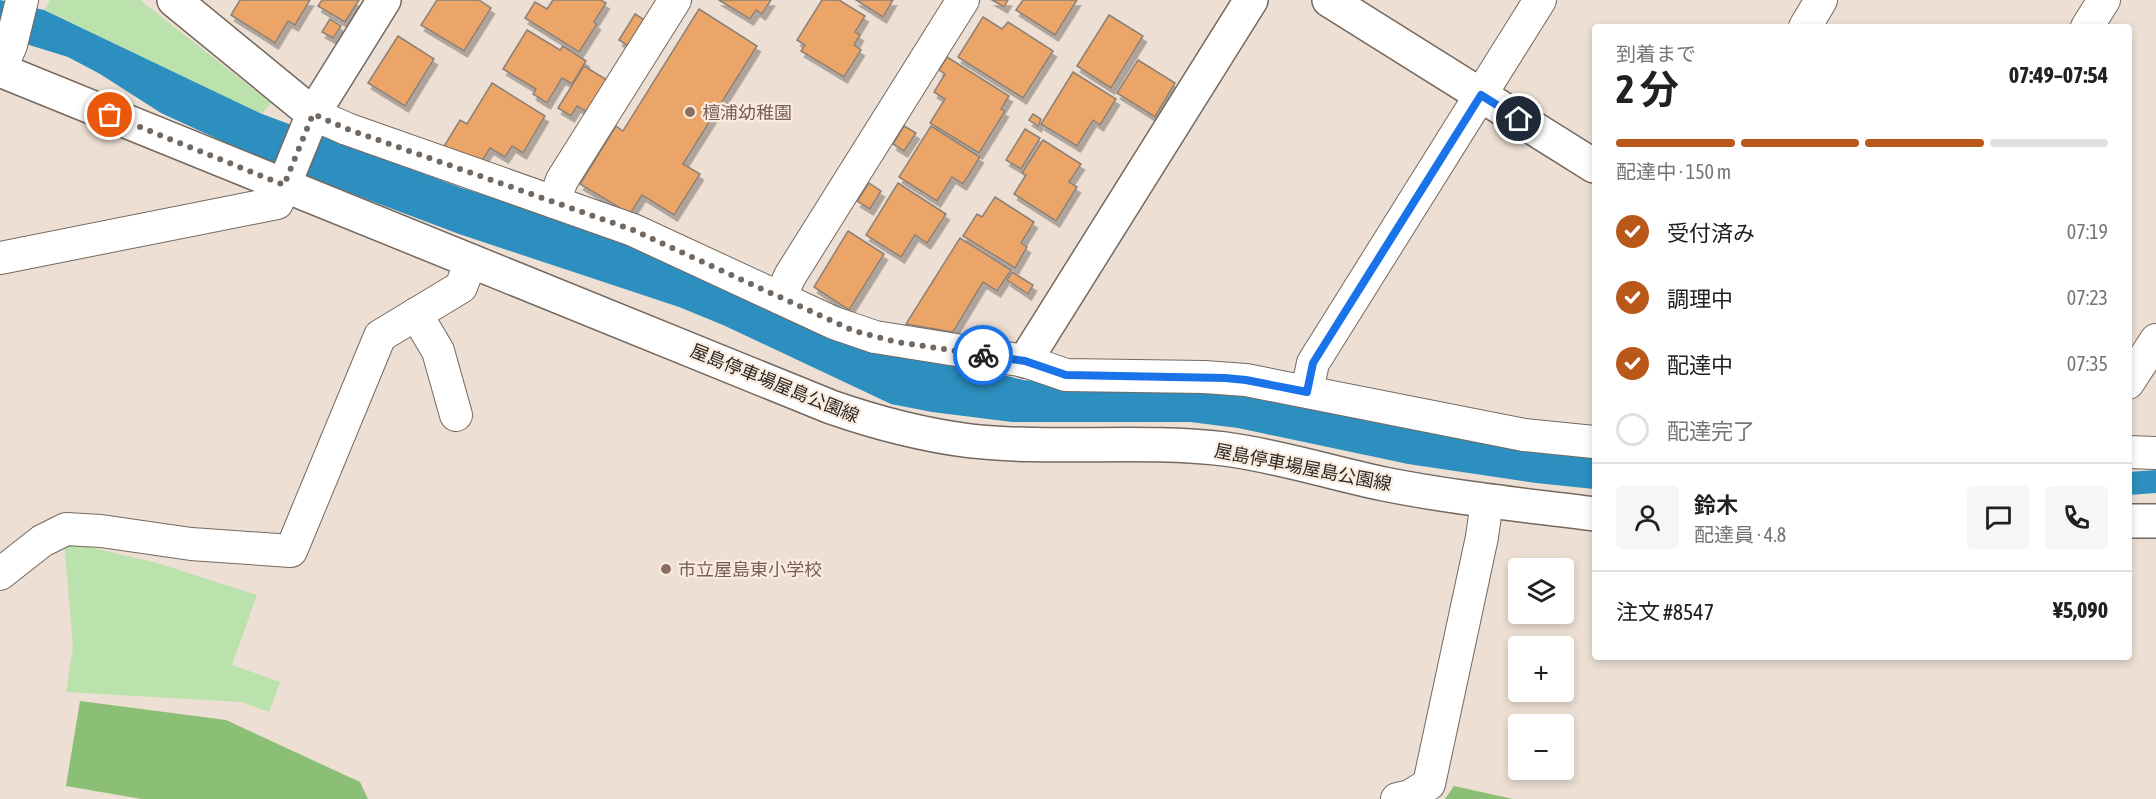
<!DOCTYPE html>
<html lang="ja">
<meta charset="utf-8">
<style>
body{margin:0;font-family:"Asap Condensed","Noto Sans JP",sans-serif;background:#f6f6f6;color:#202124;height:100vh;display:flex;flex-direction:column;font-size:22px;white-space:nowrap}
*{box-sizing:border-box;margin:0}
p{font-size:20px;color:#757577}
.icon{flex:none;width:33px;height:33px;fill:none;stroke:currentColor;stroke-width:2;stroke-linecap:round;stroke-linejoin:round}
.map{position:relative;flex:1;overflow:hidden}
.details{position:absolute;left:1592px;top:24px;width:540px;height:636px;display:flex;flex-direction:column;background:#fff;border-radius:6px;box-shadow:0 3px 9px #0003}
.details>*{flex:none}
.controls{position:absolute;left:1508px;top:558px;display:grid;gap:12px}
.controls a{display:grid;place-items:center;width:66px;height:66px;border-radius:6px;background:#fff;box-shadow:0 3px 9px #0003;font-size:30px}
.pin{position:absolute;display:grid;place-items:center;width:51px;height:51px;color:#fff;margin:-26px;border:3px solid #fff;border-radius:50%;box-shadow:0 2px 6px #0007}
.courier{position:absolute;display:grid;place-items:center;width:60px;height:60px;margin:-30px;border:4px solid #1a73e8;border-radius:50%;background:#fff;color:#222;box-shadow:0 2px 8px #0007}
.overview em{font-style:normal;font-weight:700}
.overview div{display:flex;flex-direction:column-reverse}
.overview{display:flex;align-items:center;justify-content:space-between;height:102px;padding:0 24px}
h1{font-size:39px;font-weight:700;line-height:45px}
.bar{display:grid;grid-template-columns:repeat(4,1fr);gap:9px 6px;align-content:center;height:72px;padding:0 24px}
.bar i{height:8px;border-radius:4px;background:#e0e0e0}
.bar .selected{background:#b95818}
.bar p{grid-column:span 4}
.line{display:flex;align-items:center;gap:15px;padding:0 24px;border-top:2px solid #e0e0e0}
.line div{flex:1}
.round{display:grid;place-items:center;flex:none;width:63px;height:63px;border-radius:6px;background:#f6f6f6}
ol{padding:0 24px;list-style:none}
li{display:flex;align-items:center;gap:18px;height:66px}
li p{margin-inline-start:auto}
li .icon{padding:6px;border-radius:50%;background:#b95818;color:#fff;stroke-width:4}
li:last-child{color:#757577}
li i{width:33px;height:33px;border:3px solid #e0e0e0;border-radius:50%}
.map>svg:first-child{display:block}
.green{fill:#bbe1ac}
.forest{fill:#8bbf75}
.water{fill:#2c8fbf}
.building{fill:#eba567;stroke:#8d8076;stroke-width:1.5;filter:url(#shadow)}
.lines{fill:none;stroke-linecap:round;stroke-linejoin:round}
.minor-casing{stroke:#75685e;stroke-width:34}
.tertiary-casing{stroke:#75685e;stroke-width:36}
.secondary-casing{stroke:#75685e;stroke-width:36}
.minor{stroke:#fff;stroke-width:32}
.tertiary{stroke:#fff;stroke-width:33}
.secondary{stroke:#fff;stroke-width:33}
.done{stroke:#716861;stroke-width:6;stroke-dasharray:0 10.8}
.route{stroke:#1a73e8;stroke-width:8}
.education-dot{fill:#8d6e63;stroke:#fbece0;stroke-width:2}
.labels{text-anchor:middle;dominant-baseline:central;stroke-width:4.5;stroke-linejoin:round;paint-order:stroke}
.education-label{font-size:18px;fill:#785e54;stroke:#fbece0;text-anchor:start}
.street-label{font-size:18px;fill:#2e2824;stroke:#fbece0}
</style>
<div class="map">
<svg width="2156" height="799" viewBox="0 0 2156 799">
<defs>
<filter id="shadow"><feDropShadow dx="3.5" dy="6" stdDeviation="0" flood-color="#0004"/></filter>
</defs>
<rect width="100%" height="100%" fill="#eddfd3"/>
<g class="green">
<polygon points="50,0 140,0 271,103 262,114 44,10"/>
<polygon points="64,541 157,563 257,595 232,665 280,682 269,712 242,702 66,692 73,647"/>
</g>
<g class="forest">
<polygon points="80,701 226,720 360,782 368,799 142,799 66,786"/>
<polygon points="1454,786 1513,799 1445,799"/>
</g>
<g class="water">
<polygon points="0,0 44,10 262,114 462,188 580,224 950,361 1023,380 1070,383 1186,381 1594,447 1594,489 1536,483 1408,464 1238,428 1190,422 1012,422 932,412 891,404 723,325 679,307 459,234 265,161 161,113 100,74 68,57 0,36"/>
<polygon points="2156,470 2156,493 2129,495 2129,472"/>
</g>
<g class="building">
<polygon points="240,0 310,0 295,25 288,21 275,43 231,15"/>
<polygon points="322,0 359,0 345,22 318,6"/>
<polygon points="437,0 479,0 491,8 464,51 421,25"/>
<polygon points="553,0 601,0 606,3 594,22 597,24 579,52 525,18 535,2 547,9"/>
<polygon points="719,0 771,0 762,14 756,10 750,19"/>
<polygon points="822,0 839,0 865,16 855,32 860,35 854,45 861,50 844,77 801,51 805,45 797,40"/>
<polygon points="856,0 893,0 883,17"/>
<polygon points="992,0 1008,0 1004,7"/>
<polygon points="1023,0 1077,0 1055,35 1016,10"/>
<polygon points="699,9 757,46 683,164 700,174 674,215 642,195 630,214 580,184 616,126 623,131"/>
<polygon points="635,14 646,21 630,47 619,40"/>
<polygon points="1109,15 1143,36 1111,88 1077,66"/>
<polygon points="983,17 1002,29 1008,22 1053,51 1023,98 958,57"/>
<polygon points="330,19 341,26 333,38 322,32"/>
<polygon points="527,30 560,50 563,46 586,61 572,84 562,78 547,103 533,94 536,89 503,69"/>
<polygon points="398,36 434,59 405,106 368,83"/>
<polygon points="947,57 1009,96 1001,109 1005,111 979,153 930,123 945,99 934,92 945,74 939,70"/>
<polygon points="1138,60 1175,83 1155,117 1117,93"/>
<polygon points="584,66 607,80 587,112 577,106 571,116 558,108"/>
<polygon points="1073,72 1116,99 1100,125 1093,120 1077,146 1041,124"/>
<polygon points="492,83 545,116 523,153 512,146 505,157 490,148 481,162 443,148 460,120 467,124"/>
<polygon points="1033,114 1041,119 1038,126 1029,120"/>
<polygon points="904,126 916,133 904,151 893,144"/>
<polygon points="931,126 980,157 963,184 952,177 937,201 899,177"/>
<polygon points="1025,129 1040,138 1021,169 1006,160"/>
<polygon points="1043,140 1081,164 1069,182 1077,187 1056,221 1014,194 1026,175 1022,173"/>
<polygon points="869,183 881,191 870,209 857,201"/>
<polygon points="898,183 946,214 927,243 915,235 901,257 866,235"/>
<polygon points="995,197 1034,222 1021,243 1027,247 1015,268 963,236 977,214 982,217"/>
<polygon points="848,231 884,254 849,310 814,287"/>
<polygon points="960,238 1011,270 997,291 983,282 953,332 906,324"/>
<polygon points="1012,272 1033,285 1028,294 1007,280"/>
</g>
<g class="lines">
<defs>
<g id="minor">
<polyline points="1805,27 1821,0"/>
<polyline points="2087,27 2104,0"/>
<polyline points="0,71 11,45 22,0"/>
<polyline points="313,114 347,129 633,230 834,323 875,337 1025,361 1066,375 1204,377 1246,380 1524,435 1594,442"/>
<polyline points="554,202 562,180 675,0"/>
<polyline points="0,258 277,203 284,185"/>
<polyline points="780,298 790,276 963,0"/>
<polyline points="416,314 438,351 456,415"/>
<polyline points="2128,383 2156,340"/>
<polyline points="1307,391 1313,363 1540,0"/>
<polyline points="2128,452 2156,453"/>
<polyline points="0,574 42,541 66,529 101,531 191,544 291,551 380,336 461,287 471,261"/>
<polyline points="1397,799 1410,796 1429,784 1482,537 1487,501"/>
</g>
<g id="tertiary">
<polyline points="174,0 313,114"/>
<polyline points="1329,0 1594,166"/>
<polyline points="284,185 313,114 384,0"/>
<polyline points="1025,361 1251,0"/>
</g>
<g id="secondary">
<path d="M0 70 831 407C877 423 923 435 971 441 1055 450 1141 439 1225 449 1279 456 1331 473 1384 484 1454 498 1524 505 1594 514"/>
<polyline points="2128,521 2156,521"/>
</g>
</defs>
<use href="#minor" class="minor-casing"/>
<use href="#tertiary" class="tertiary-casing"/>
<use href="#secondary" class="secondary-casing"/>
<use href="#minor" class="minor"/>
<use href="#tertiary" class="tertiary"/>
<use href="#secondary" class="secondary"/>
</g>
<g class="lines">
<polyline class="done" points="110,115 284,185 313,114 347,129 633,230 854,331 897,342 983,355"/>
<polyline class="route" points="983,355 1025,361 1066,375 1225,378 1246,380 1307,392 1313,363 1481,95 1519,119"/>
</g>
<g class="education-dot">
<circle cx="690" cy="112" r="6"/>
<circle cx="666" cy="569" r="6"/>
</g>
<g class="labels">
<g class="education-label">
<text x="702" y="112">檀浦幼稚園</text>
<text x="678" y="569">市立屋島東小学校</text>
</g>
<g class="street-label">
<text transform="translate(775 383) rotate(22)">屋島停車場屋島公園線</text>
<text transform="translate(1303 467) rotate(11)">屋島停車場屋島公園線</text>
</g>
</g>
</svg>
<div class="controls">
<a><svg class="icon" aria-label="layers" viewBox="0 0 24 24"><path d="M12 4l9 5-9 5-9-5zM3 14l9 5 9-5"/></svg></a>
<a>+</a>
<a>−</a>
</div>
<div class="pin" style="left:110px;top:115px;background:#ea580c"><svg class="icon" aria-label="bag" viewBox="0 0 24 24"><path d="M5 8h14l-1 12H6zM9 8a3 3 0 0 1 6 0"/></svg></div>
<div class="pin" style="left:1519px;top:119px;background:#1f2937"><svg class="icon" aria-label="home" viewBox="0 0 24 24"><path d="M3 11l9-7 9 7M6 9v11h12V9"/></svg></div>
<div class="courier" style="left:983px;top:355px"><svg class="icon" aria-label="bike" viewBox="0 0 24 24"><circle cx="6" cy="16" r="4"/><circle cx="18" cy="16" r="4"/><path d="M6 16l4-8h5l3 8M10 8l3 8H6M13 5h3"/></svg></div>
<section class="details">
<div class="overview"><div><h1>2 分</h1><p>到着まで</p></div><em>07:49–07:54</em></div>
<div class="bar"><i class="selected"></i><i class="selected"></i><i class="selected"></i><i></i><p>配達中 · 150 m</p></div>
<ol>
<li><svg class="icon" aria-label="check" viewBox="0 0 24 24"><path d="M5 12l5 5 9-10"/></svg>受付済み<p>07:19</p></li>
<li><svg class="icon" aria-label="check" viewBox="0 0 24 24"><path d="M5 12l5 5 9-10"/></svg>調理中<p>07:23</p></li>
<li><svg class="icon" aria-label="check" viewBox="0 0 24 24"><path d="M5 12l5 5 9-10"/></svg>配達中<p>07:35</p></li>
<li><i></i>配達完了</li>
</ol>
<div class="line" style="height:108px"><a class="round"><svg class="icon" aria-label="person" viewBox="0 0 24 24"><circle cx="12" cy="8" r="4"/><path d="M4 21q1-7 8-7t8 7"/></svg></a><div><b>鈴木</b><p>配達員 · 4.8</p></div><a class="round"><svg class="icon" aria-label="chat" viewBox="0 0 24 24"><path d="M4 5h16v11H9l-5 4z"/></svg></a><a class="round"><svg class="icon" aria-label="phone" viewBox="0 0 24 24"><path d="M5 4h4l2 5-3 2q2 4 5 5l2-3 5 2v4C11 20 4 13 5 4z"/></svg></a></div>
<div class="line" style="height:78px"><div>注文 #8547</div><b>¥5,090</b></div>
</section>
</div>
